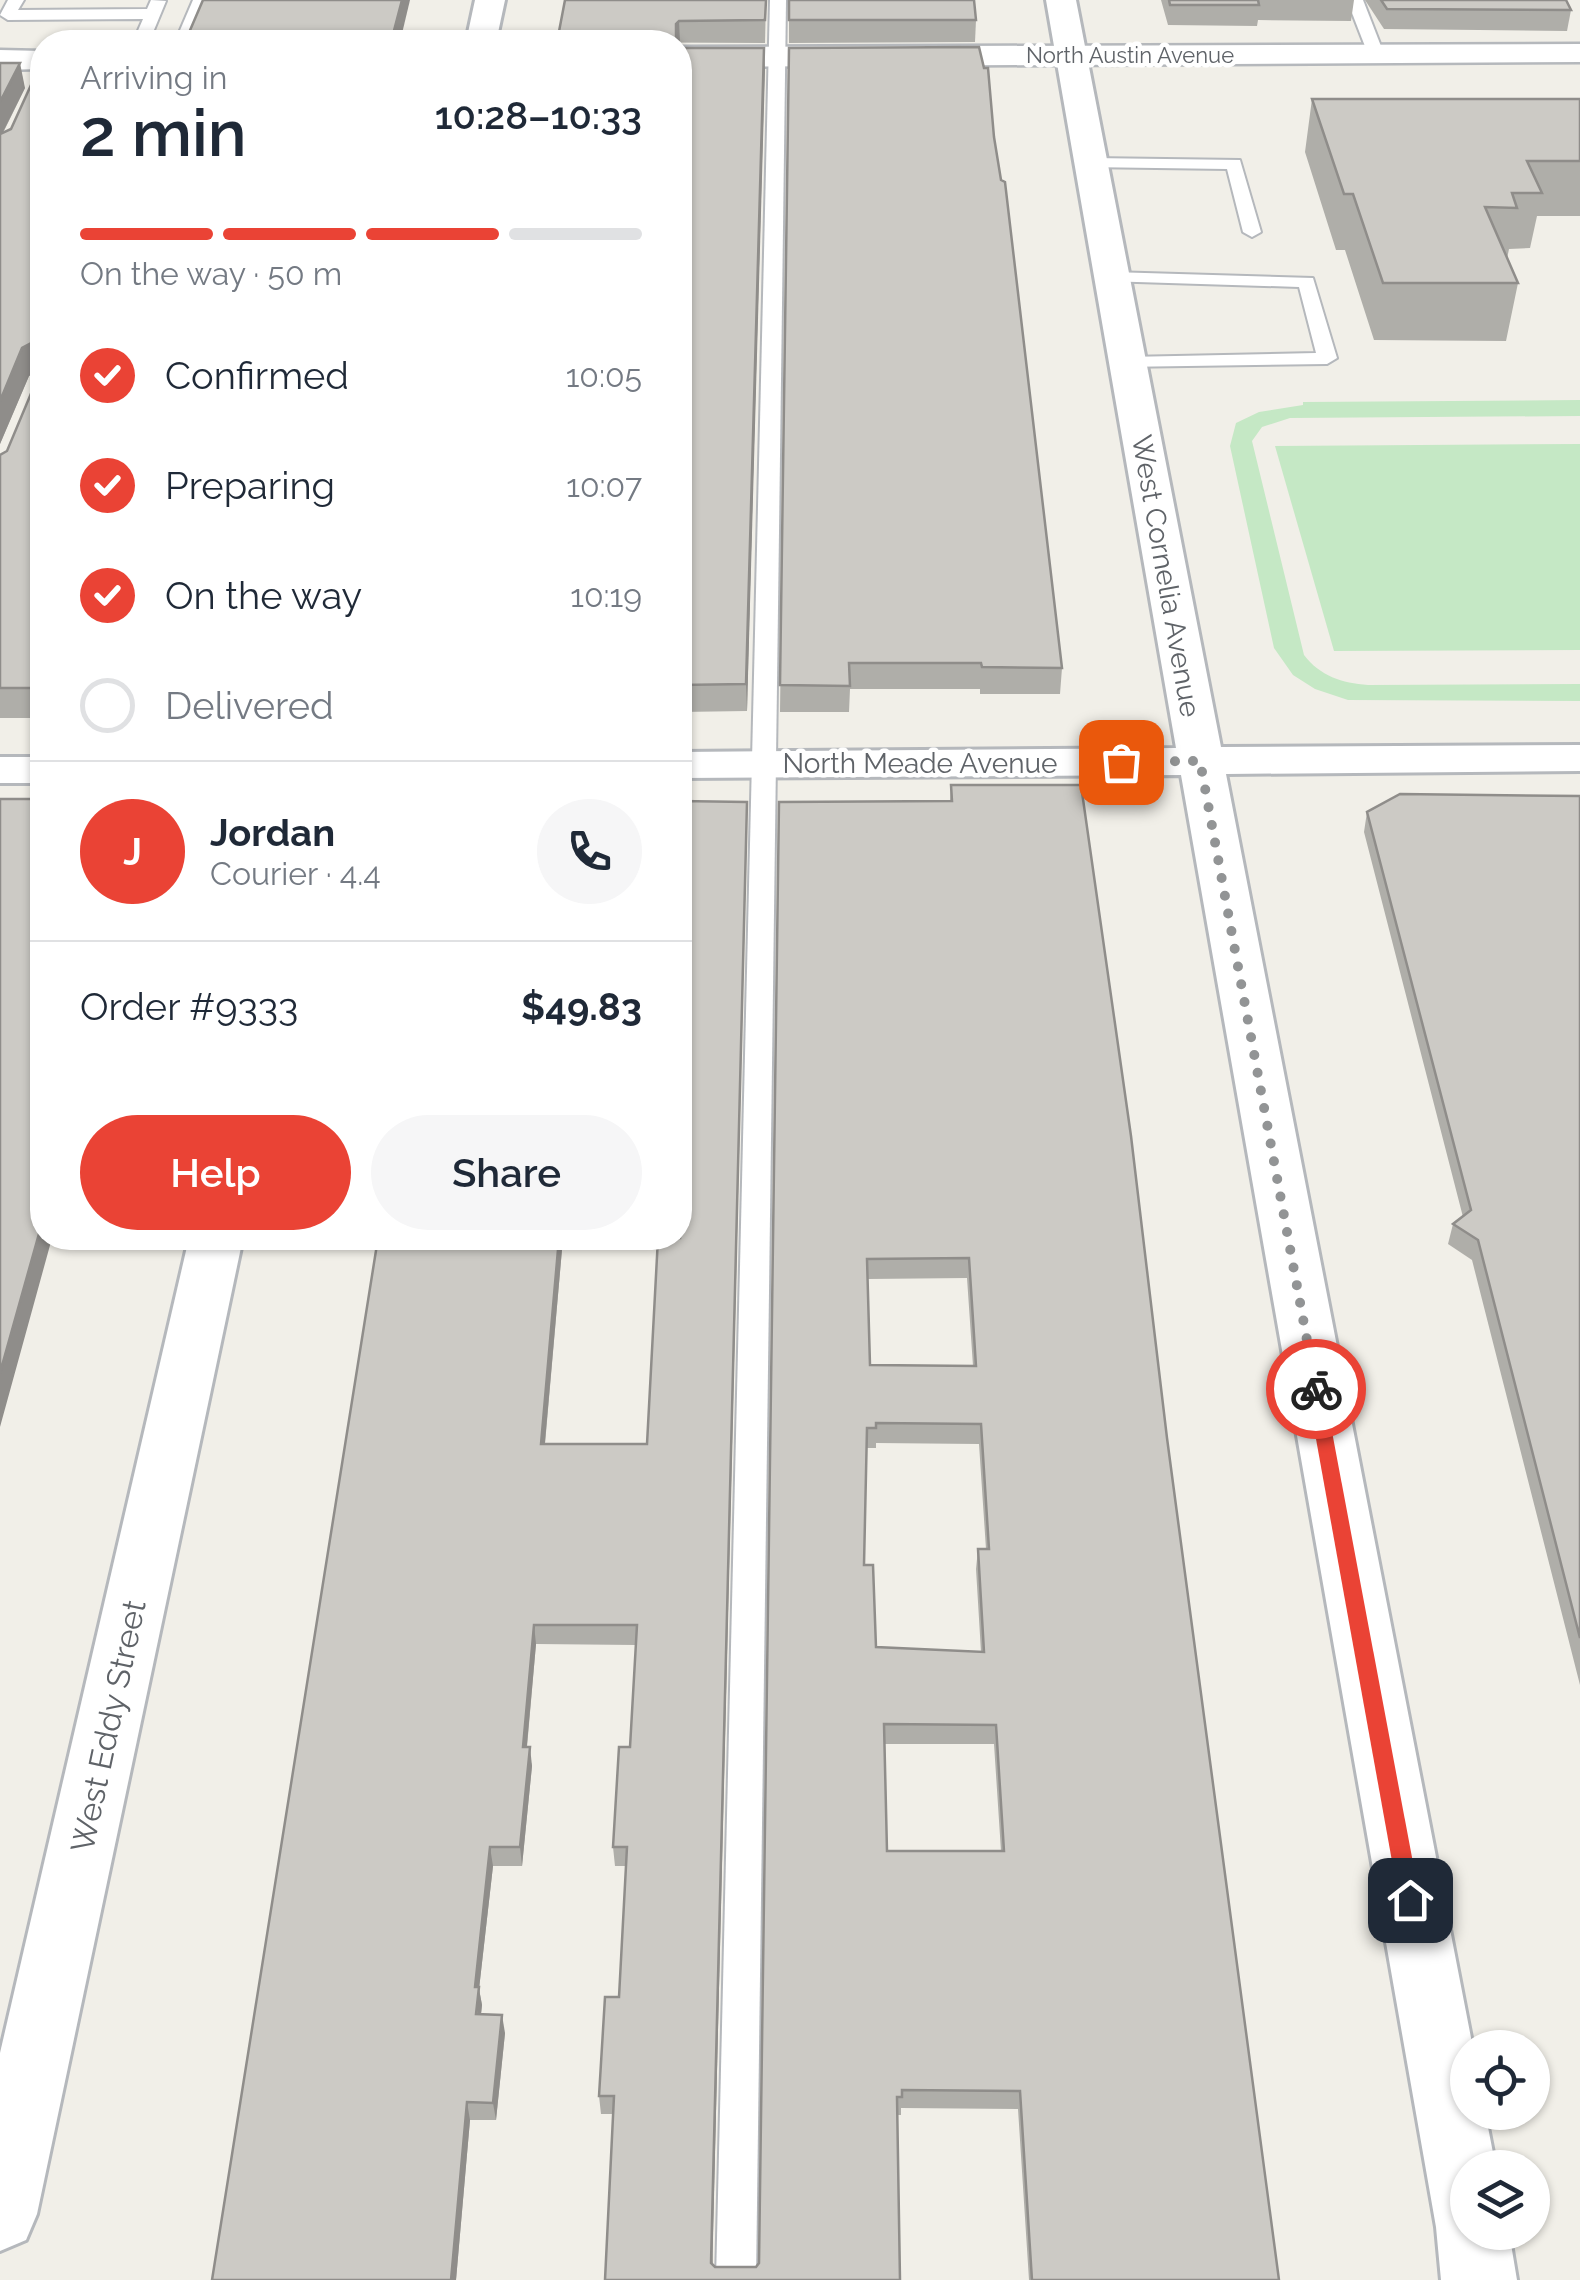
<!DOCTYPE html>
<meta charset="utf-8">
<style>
body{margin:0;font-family:Raleway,sans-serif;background:#f6f6f7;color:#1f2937;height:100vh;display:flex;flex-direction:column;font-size:38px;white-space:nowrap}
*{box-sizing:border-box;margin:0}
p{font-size:32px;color:#747a83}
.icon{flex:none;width:55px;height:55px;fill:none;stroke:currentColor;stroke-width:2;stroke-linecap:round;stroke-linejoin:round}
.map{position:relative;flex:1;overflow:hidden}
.sheet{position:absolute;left:30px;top:30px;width:662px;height:1220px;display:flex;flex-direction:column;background:#fff;border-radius:40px;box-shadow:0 2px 8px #0004}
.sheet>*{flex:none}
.controls{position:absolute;left:1450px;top:2030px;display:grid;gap:20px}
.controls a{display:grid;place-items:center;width:100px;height:100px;border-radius:50%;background:#fff;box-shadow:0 2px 8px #0004;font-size:50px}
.pin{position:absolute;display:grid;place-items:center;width:85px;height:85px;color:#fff;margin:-42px;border-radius:20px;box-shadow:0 5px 15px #0006}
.courier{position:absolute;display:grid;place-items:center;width:100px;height:100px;margin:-50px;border:8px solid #ea4335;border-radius:50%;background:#fff;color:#222;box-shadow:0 2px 12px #0007}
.summary em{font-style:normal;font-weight:600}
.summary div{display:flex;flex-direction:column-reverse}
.summary{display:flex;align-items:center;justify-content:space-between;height:170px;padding:0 50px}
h1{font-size:65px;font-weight:600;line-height:75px}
.bar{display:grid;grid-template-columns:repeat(4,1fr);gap:15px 10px;align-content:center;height:120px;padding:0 50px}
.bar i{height:12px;border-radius:8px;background:#e0e1e3}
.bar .active{background:#ea4335}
.bar p{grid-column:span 4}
.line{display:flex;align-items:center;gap:25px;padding:0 50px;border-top:2px solid #e0e1e3}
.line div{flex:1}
.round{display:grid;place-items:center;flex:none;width:105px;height:105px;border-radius:52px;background:#f6f6f7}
ol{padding:0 50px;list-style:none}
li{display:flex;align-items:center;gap:30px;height:110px}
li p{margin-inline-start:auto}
li .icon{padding:10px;border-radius:50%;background:#ea4335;color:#fff;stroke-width:4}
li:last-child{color:#747a83}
li i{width:55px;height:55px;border:5px solid #e0e1e3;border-radius:50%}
.button{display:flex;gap:20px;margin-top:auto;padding:20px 50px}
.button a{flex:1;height:115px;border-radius:60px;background:#ea4335;color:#fff;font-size:40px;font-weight:600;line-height:115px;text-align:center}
.button a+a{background:#f6f6f7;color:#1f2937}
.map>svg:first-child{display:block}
.green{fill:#c5e8c5}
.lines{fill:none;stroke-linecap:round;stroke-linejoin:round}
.service-casing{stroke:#b5b8bc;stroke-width:4}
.minor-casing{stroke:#b5b8bc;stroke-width:6}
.tertiary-casing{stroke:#b5b8bc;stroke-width:5}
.service{fill:#fff;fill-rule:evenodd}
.minor{fill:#fff;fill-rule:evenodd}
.tertiary{fill:#fff;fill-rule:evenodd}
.wall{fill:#afaea9;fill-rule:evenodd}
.shaded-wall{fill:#8f8d8a}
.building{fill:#cccac5;stroke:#8f8d8a;stroke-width:2.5;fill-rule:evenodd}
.route{fill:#ea4335}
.done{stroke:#929495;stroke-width:10;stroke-dasharray:0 18}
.labels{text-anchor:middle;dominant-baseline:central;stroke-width:9;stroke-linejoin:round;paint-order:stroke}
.far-street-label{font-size:22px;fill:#5f6368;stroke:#fff}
.street-label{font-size:28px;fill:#5f6368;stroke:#fff}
.near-street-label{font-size:32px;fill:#5f6368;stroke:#fff}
</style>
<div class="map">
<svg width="1580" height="2280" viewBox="0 0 1580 2280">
<rect width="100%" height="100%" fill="#f1efe8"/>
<g class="green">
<path d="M1580 400V416L1290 418 1262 427 1252 441 1304 655C1320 676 1342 683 1368 685L1580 684V701L1348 700 1315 689 1293 675 1274 648 1230 446 1236 423 1259 412 1303 405V402Z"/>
<polygon points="1580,444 1580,650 1334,651 1275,446"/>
</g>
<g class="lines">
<defs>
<g id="service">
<polygon points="8,0 24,0 18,10 147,9 151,0 166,1 149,42 133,42 143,19 8,20 0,15"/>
<polygon points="193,0 209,0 191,42 175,42"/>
<polygon points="770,0 786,0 756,2280 716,2280"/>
<polygon points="1347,0 1363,0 1384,54 1382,57 1368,54"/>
<polygon points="1091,158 1240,160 1261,232 1252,237 1243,232 1227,169 1085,167 1085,159"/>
<polygon points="1111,272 1313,278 1337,358 1327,364 1120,367 1120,359 1127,357 1316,353 1299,287 1105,281 1102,277"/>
</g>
<g id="minor">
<polygon points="475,0 505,0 496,42 466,42"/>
<polygon points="1046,0 1076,0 1221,747 1580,745 1580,771 1226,774 1473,2048 1468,2048 1468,2112 1485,2112 1496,2168 1468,2168 1468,2232 1509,2232 1517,2280 1441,2280 1436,2227 1181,775 680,778 680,752 1176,748"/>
<rect x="0" y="757" width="42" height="26"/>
<polygon points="189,1238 243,1238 37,2214 26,2240 0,2251 0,2053"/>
</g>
<g id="tertiary">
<polygon points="1580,44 1580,62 680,67 680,47"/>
<polygon points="0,50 42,51 42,69 0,70"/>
</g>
</defs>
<use href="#service" class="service-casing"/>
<use href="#minor" class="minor-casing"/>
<use href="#tertiary" class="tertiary-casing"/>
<use href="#service" class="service"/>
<use href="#minor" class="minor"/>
<use href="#tertiary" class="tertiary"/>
</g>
<g class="wall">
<polygon points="766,0 765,43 557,42"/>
<polygon points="789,0 976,20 975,42 789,43"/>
<polygon points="1161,0 1354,0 1351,21 1258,20 1257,26 1168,25"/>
<polygon points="1365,0 1566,0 1571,10 1567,31 1384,29"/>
<polygon points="680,48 764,48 747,711 680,712"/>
<polygon points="789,48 994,137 1062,668 1060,694 980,694 980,689 850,689 849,712 780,712"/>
<polygon points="0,63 25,88 3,133 11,129 42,63 42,718 0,718 0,455 7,451 40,372 39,369 29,376 0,444"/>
<polygon points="1312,99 1580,99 1580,216 1537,216 1530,248 1509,249 1507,259 1518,283 1506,341 1374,340 1345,250 1336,250 1305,152"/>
<path d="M951 785 1167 1438 1279 2280H1029L1018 2109 901 2108V2115H897L900 2280H605L613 2114H601L599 2096 619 1997 626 1866H615L613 1847 630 1747 636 1645 536 1644 527 1747 532 1766 522 1866H493L479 1989 482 2005 481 2014 505 2033 496 2120H470L456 2280 378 1238H563L545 1444H647L713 2264 715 2267H756L759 2263 779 802 950 801ZM967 1278 973 1366 870 1365 868 1279ZM876 1443 979 1444 986 1549H978L976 1569 981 1652 876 1647 864 1565 867 1448H876ZM885 1744H994L1001 1851H887Z"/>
<polygon points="1580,796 1580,1685 1472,1260 1448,1244 1453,1224 1463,1217 1364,832 1367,812"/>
</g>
<g class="shaded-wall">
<polygon points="402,0 410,0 400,42 391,42"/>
<polygon points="679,21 680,42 676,42 676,24"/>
<polygon points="764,48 765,70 747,711 746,684"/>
<polygon points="20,63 25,88 0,138 0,102"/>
<polygon points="37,340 42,367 29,376 0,444 0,401 22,348"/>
<polygon points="747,821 712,2280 711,2263"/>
<polygon points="42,1223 42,1238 52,1238 0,1427 0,1373"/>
<polygon points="559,1238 563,1238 543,1464 541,1444"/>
<polygon points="534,1625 536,1644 525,1766 523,1747"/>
<polygon points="530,1747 532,1766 522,1866 520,1847"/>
<polygon points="490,1847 493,1866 479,1989 482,2005 479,2032 475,1987"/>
<polygon points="502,2015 505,2033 496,2120 493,2103"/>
<polygon points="467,2102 470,2120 456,2280 451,2280"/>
</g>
<g class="building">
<polygon points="203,0 402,0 391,42 185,42"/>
<polygon points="565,0 766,0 765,20 679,21 676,24 676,42 557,42"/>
<polygon points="789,0 974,0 976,20 789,20"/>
<polygon points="1169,0 1258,0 1259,5 1170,5"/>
<polygon points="1381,0 1566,0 1571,10 1387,9"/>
<polygon points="979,47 984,68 988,68 994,137 1001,180 1005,182 1062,668 982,667 981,663 849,663 850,686 780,685 789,48"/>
<polygon points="680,48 764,48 746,684 680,685"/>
<polygon points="0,63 20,63 0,102"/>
<polygon points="41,63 42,63 42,688 0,688 0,455 7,451 40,372 37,340 22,348 0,401 0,134 11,129"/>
<polygon points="1312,99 1580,99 1580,161 1527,161 1542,193 1512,193 1517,208 1485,207 1518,283 1383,283 1353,194 1344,194"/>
<path d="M951 785H1081L1131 1136 1167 1438 1279 2280H1032L1020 2091 902 2090V2097H897L900 2280H605L614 2096H599L605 1997H619L627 1847H613L619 1747H630L637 1625H534L523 1747H530L520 1847H490L475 1987H479L476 2014 502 2015 493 2103 467 2102 451 2280H212L378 1238H559L541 1444H647L658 1238H680V801L747 802 711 2263 715 2267H756L759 2263 779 802 952 801ZM969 1258 976 1366 870 1365 867 1259ZM876 1423 981 1424 989 1549H978L984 1652 876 1647 873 1565H864L867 1428H876ZM884 1724 996 1725 1004 1851H887Z"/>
<polygon points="1400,794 1580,796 1580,1638 1478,1240 1453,1224 1471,1210 1367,812"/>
<polygon points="0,799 42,799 42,1223 0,1373"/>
</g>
<polygon class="route" points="1316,1382 1324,1389 1420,1900 1410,1910 1399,1900 1307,1389"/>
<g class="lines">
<polyline class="done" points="1121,762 1200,761 1316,1389"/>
</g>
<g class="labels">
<g class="far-street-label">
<text x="1130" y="55">North Austin Avenue</text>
</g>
<g class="street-label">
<text transform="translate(1166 576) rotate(80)">West Cornelia Avenue</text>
<text x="920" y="763">North Meade Avenue</text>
</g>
<g class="near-street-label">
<text transform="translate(108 1726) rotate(-78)">West Eddy Street</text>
</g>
</g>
</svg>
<div class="controls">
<a><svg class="icon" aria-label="locate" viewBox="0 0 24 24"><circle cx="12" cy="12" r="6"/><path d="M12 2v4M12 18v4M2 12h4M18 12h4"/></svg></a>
<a><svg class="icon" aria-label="layers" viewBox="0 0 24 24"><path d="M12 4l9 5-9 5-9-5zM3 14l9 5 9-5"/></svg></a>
</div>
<div class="pin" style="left:1121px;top:762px;background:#ea580c"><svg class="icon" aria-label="bag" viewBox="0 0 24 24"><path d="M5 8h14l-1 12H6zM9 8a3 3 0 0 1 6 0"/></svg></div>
<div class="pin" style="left:1410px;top:1900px;background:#1f2937"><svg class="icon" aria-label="home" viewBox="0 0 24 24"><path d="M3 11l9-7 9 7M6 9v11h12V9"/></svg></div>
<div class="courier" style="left:1316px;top:1389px"><svg class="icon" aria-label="bike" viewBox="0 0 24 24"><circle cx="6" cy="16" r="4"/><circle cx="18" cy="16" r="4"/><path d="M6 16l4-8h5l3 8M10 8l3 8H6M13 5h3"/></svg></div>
<section class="sheet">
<div class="summary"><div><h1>2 min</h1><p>Arriving in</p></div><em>10:28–10:33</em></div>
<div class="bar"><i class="active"></i><i class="active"></i><i class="active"></i><i></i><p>On the way · 50 m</p></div>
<ol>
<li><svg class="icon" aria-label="check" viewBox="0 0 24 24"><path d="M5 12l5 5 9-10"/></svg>Confirmed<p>10:05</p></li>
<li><svg class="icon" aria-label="check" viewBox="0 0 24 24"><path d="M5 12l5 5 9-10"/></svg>Preparing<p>10:07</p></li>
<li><svg class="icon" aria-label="check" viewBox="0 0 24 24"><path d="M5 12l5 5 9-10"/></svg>On the way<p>10:19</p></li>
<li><i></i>Delivered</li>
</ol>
<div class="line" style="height:180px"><b class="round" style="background:#ea4335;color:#fff">J</b><div><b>Jordan</b><p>Courier · 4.4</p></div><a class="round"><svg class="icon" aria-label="phone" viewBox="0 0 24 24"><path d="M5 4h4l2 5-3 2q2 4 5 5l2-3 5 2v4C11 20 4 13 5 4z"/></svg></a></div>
<div class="line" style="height:130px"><div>Order #9333</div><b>$49.83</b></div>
<div class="button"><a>Help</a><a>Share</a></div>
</section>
</div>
